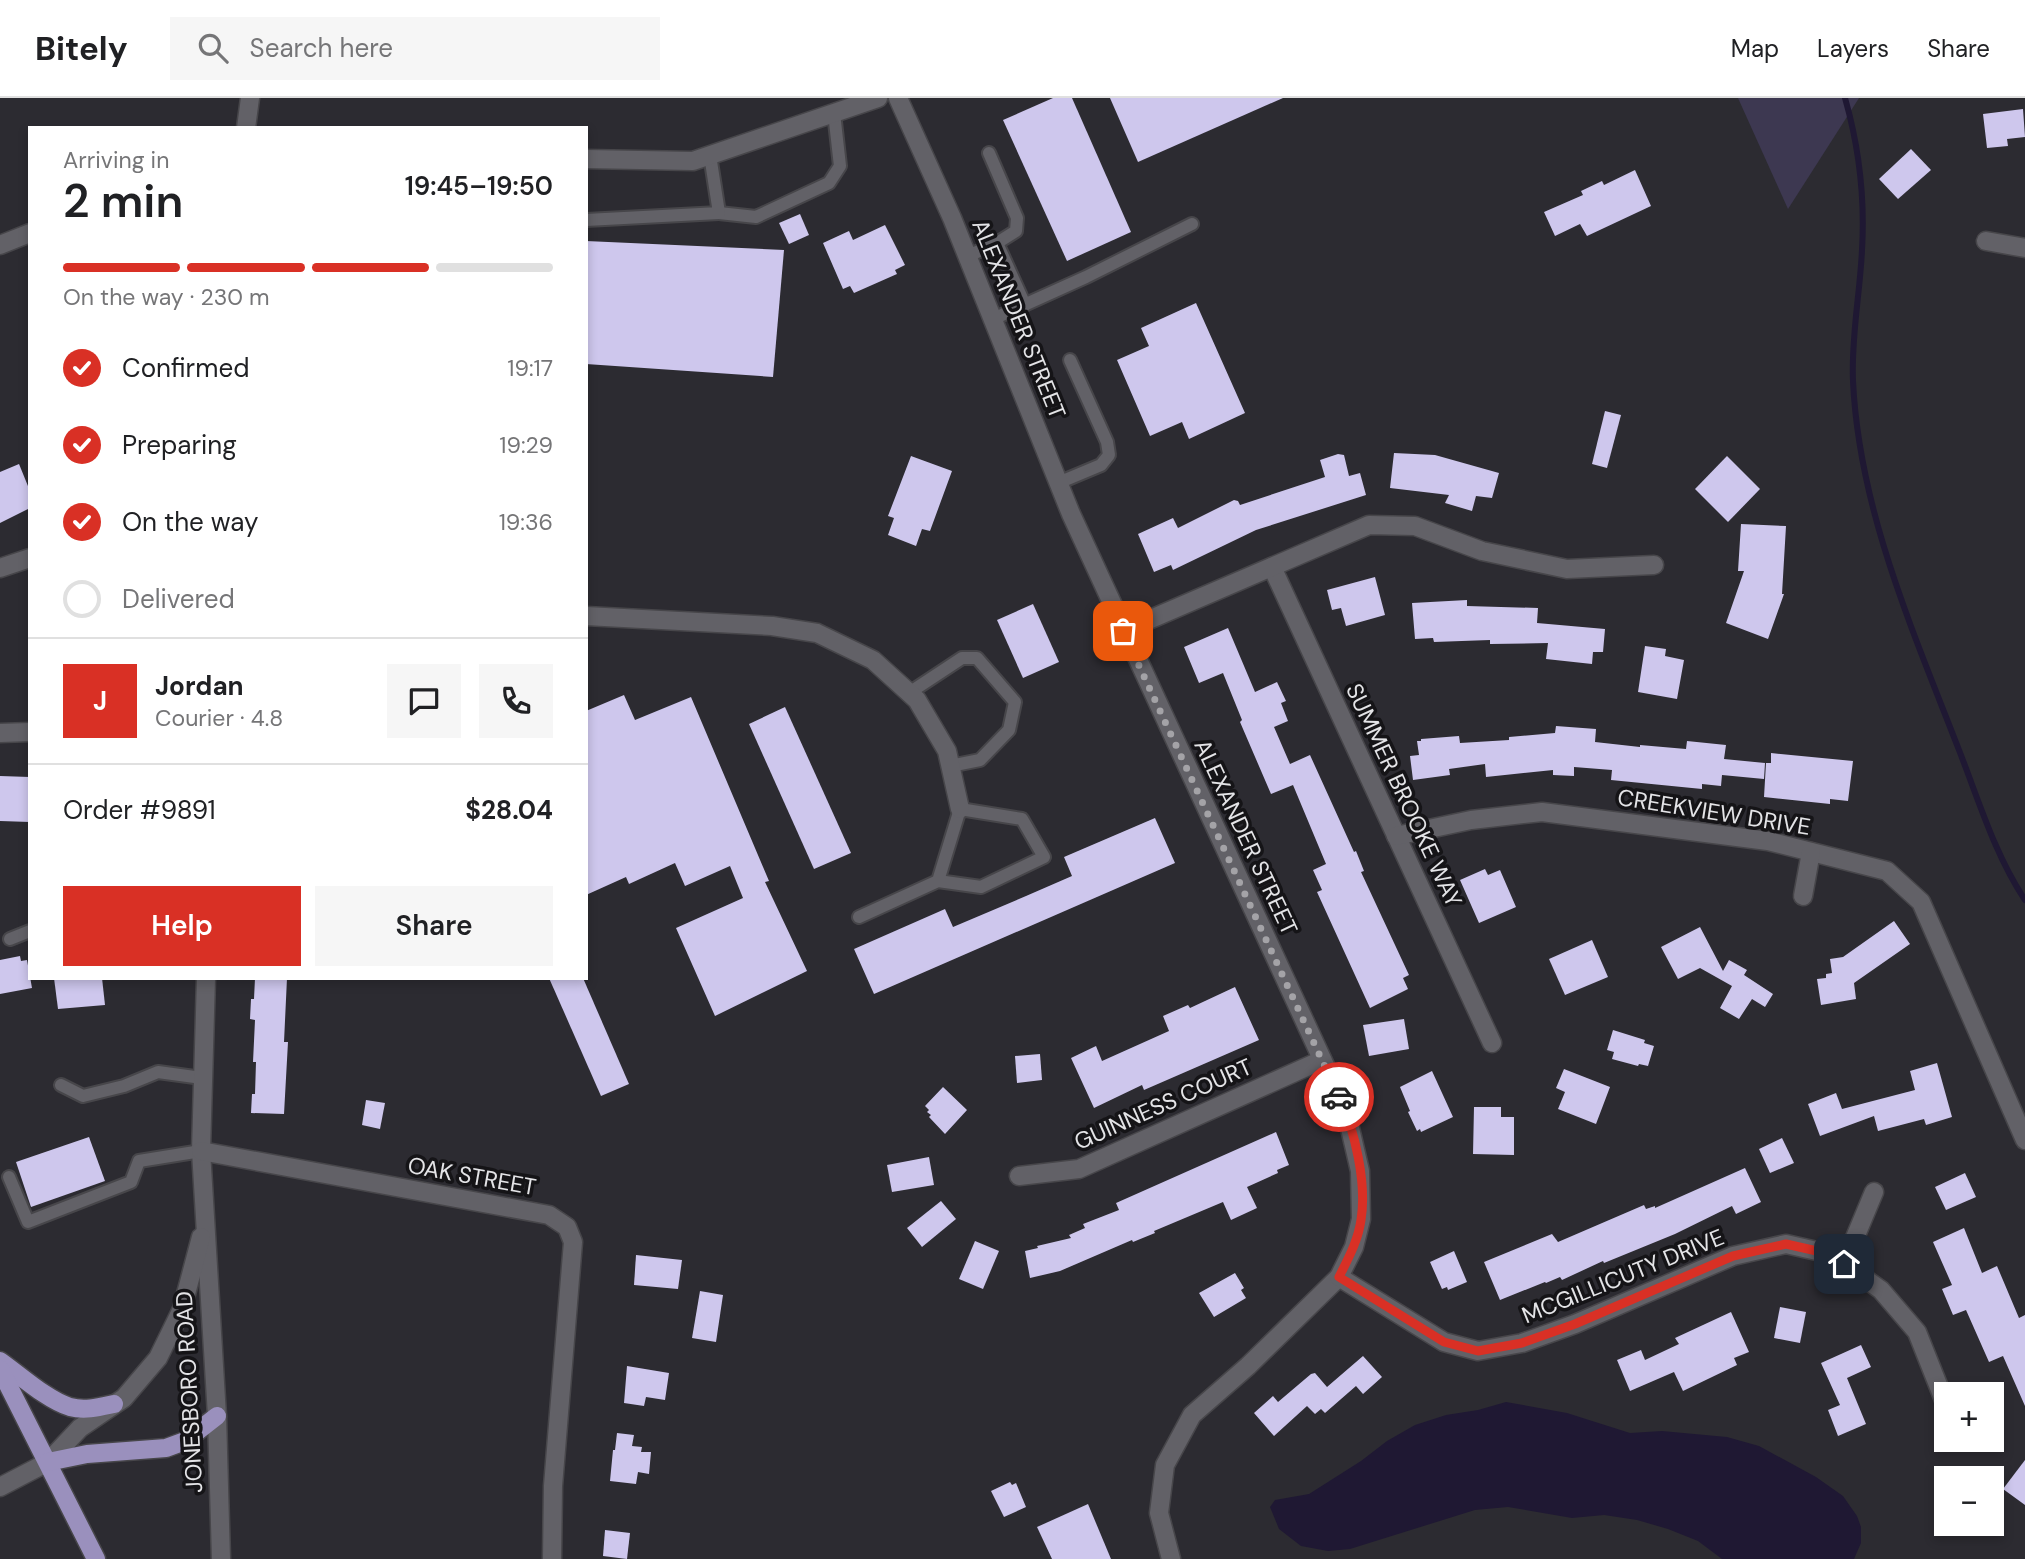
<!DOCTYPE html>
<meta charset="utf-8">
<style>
body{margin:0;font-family:"DM Sans",sans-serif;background:#f6f6f6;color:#202124;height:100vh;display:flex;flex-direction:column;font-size:26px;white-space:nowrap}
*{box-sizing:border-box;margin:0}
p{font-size:23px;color:#757577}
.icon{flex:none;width:38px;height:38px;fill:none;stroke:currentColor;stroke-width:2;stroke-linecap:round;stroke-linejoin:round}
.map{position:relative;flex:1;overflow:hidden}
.panel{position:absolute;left:28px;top:28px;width:560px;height:854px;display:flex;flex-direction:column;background:#fff;border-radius:0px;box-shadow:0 4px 10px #0003}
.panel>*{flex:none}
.tools{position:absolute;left:1934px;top:1284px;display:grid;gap:14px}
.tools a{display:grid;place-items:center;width:70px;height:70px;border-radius:0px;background:#fff;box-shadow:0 4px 10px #0003;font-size:35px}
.pin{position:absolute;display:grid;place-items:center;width:60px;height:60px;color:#fff;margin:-30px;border-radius:14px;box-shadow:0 4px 10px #0006}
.courier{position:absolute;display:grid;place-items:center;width:70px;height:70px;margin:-35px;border:5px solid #d93025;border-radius:50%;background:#fff;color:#222;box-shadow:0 2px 9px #0007}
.overview em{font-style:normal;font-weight:600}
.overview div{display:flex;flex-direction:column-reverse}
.overview{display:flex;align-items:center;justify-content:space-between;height:119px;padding:0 35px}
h1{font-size:46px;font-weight:600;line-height:52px}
.bar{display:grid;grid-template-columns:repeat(4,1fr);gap:10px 7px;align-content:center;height:84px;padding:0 35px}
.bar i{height:9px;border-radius:5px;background:#e0e0e0}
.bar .active{background:#d93025}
.bar p{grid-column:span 4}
.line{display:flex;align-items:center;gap:18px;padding:0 35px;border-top:2px solid #e0e0e0}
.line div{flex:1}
.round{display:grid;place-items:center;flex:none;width:74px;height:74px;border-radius:0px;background:#f6f6f6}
ol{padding:0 35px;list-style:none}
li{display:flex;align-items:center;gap:21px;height:77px}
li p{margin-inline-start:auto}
li .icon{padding:7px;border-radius:50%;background:#d93025;color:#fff;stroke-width:4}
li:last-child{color:#757577}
li i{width:38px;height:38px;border:4px solid #e0e0e0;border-radius:50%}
.primary-button{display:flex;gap:14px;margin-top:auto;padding:14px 35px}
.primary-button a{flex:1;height:80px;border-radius:0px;background:#d93025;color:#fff;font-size:28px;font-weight:600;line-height:80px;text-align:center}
.primary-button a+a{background:#f6f6f6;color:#202124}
header{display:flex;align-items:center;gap:42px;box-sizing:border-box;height:98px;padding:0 35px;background:#fff;border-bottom:2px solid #e0e0e0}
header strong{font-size:33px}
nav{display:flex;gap:38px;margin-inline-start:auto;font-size:24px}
.search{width:490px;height:63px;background:#f6f6f6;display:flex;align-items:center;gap:18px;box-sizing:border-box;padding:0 24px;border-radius:0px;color:#757577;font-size:26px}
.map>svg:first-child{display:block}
.green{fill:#3d3851}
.water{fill:#1f1833}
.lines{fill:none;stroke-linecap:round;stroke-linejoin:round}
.stream{stroke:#1f1833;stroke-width:6}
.building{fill:#cec7ed}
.lane-casing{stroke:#47464a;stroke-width:16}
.street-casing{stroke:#47464a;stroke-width:21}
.primary-casing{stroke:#47464a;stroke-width:21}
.lane{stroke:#626167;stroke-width:12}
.street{stroke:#626167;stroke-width:18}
.primary{stroke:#9a90bd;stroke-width:18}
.done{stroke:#a4a3a7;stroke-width:7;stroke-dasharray:0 12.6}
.route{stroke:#d93025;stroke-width:9}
.labels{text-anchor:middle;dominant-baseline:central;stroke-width:7;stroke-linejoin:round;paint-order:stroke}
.street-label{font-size:23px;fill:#e4e4e7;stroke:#151417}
</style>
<header>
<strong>Bitely</strong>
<div class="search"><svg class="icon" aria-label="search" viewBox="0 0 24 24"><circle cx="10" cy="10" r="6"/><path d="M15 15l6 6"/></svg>Search here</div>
<nav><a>Map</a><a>Layers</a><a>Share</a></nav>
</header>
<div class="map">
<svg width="2025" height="1461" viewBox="0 0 2025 1461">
<rect width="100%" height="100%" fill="#2c2b31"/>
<polygon class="green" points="1738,0 1859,0 1788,111"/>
<polygon class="water" points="1506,1304 1567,1315 1630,1335 1662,1333 1727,1339 1759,1348 1816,1379 1843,1398 1857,1418 1861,1429 1861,1445 1854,1461 1722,1461 1698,1443 1668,1431 1637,1422 1604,1417 1572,1420 1508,1409 1475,1412 1350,1451 1328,1453 1301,1448 1279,1431 1270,1409 1275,1402 1309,1396 1361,1363 1387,1343 1415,1327 1446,1317 1478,1312"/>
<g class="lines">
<path class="stream" d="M1845 0C1859 49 1865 101 1862 152 1860 196 1851 239 1853 283 1859 412 1913 533 1959 652 1979 703 1995 757 2025 802"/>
</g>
<g class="building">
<polygon points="1053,0 1072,0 1131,134 1067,163 1003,22"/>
<polygon points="1110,0 1283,0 1138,64"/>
<polygon points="2023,11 2025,39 2007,41 2008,48 1987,50 1983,16"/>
<polygon points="1911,51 1931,72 1898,101 1879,81"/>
<polygon points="1635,72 1651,108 1587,138 1580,126 1555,138 1544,114 1583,97 1581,93 1602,83 1604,87"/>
<polygon points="800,116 809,137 789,146 779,125"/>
<polygon points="885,127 905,167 895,172 897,176 854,195 850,188 843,191 823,145 849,133 853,142"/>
<polygon points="586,143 784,152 773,279 586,266"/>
<polygon points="1196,205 1245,315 1189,341 1182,324 1150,338 1117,262 1149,248 1141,230"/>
<polygon points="1605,313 1621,317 1607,370 1592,366"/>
<polygon points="1394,355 1435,357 1499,375 1492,400 1476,398 1472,413 1445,405 1449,397 1390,390"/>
<polygon points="1338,356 1344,357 1349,378 1360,375 1366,397 1256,432 1173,472 1171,467 1154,474 1138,436 1173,420 1178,430 1234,402 1238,403 1240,407 1325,379 1320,362"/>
<polygon points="911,358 952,373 930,433 922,431 916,448 888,437 894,420 888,418"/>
<polygon points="1727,358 1760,391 1728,424 1695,391"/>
<polygon points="19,366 30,393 30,410 0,425 0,374"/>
<polygon points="1741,426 1786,428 1782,496 1784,496 1768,541 1726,525 1744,473 1738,473"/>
<polygon points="1375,479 1385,517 1346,528 1341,510 1332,512 1327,492"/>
<polygon points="1467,502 1467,508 1538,510 1537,525 1605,531 1603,554 1593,554 1592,566 1546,561 1548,545 1490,546 1490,542 1434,544 1433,540 1415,541 1412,505"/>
<polygon points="1033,506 1059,564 1023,580 997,522"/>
<polygon points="1228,530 1255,594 1277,584 1286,603 1281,605 1288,623 1274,629 1290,666 1310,657 1354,754 1356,753 1364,773 1361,774 1409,877 1403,880 1408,891 1370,910 1317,794 1322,792 1313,772 1326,766 1293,687 1271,696 1240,624 1242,622 1223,575 1199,585 1184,549"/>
<polygon points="1645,548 1666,551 1665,558 1684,562 1677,601 1638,594"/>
<polygon points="624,597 635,622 691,599 769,783 765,784 807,873 715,918 676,830 743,800 730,768 685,788 675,765 629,786 626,779 586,797 586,613"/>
<polygon points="785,609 851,755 814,771 749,626"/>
<polygon points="1556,628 1596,631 1595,644 1640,649 1640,647 1686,651 1687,643 1726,647 1724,661 1765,665 1764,681 1722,677 1721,688 1702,686 1702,691 1611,682 1612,672 1574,669 1574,678 1553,677 1553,672 1486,679 1485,666 1449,671 1450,677 1413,682 1410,658 1419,657 1417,643 1421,643 1421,641 1459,638 1460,645 1509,642 1509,639 1555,635"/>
<polygon points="1771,655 1853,663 1848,703 1830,701 1830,706 1764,699 1766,665 1771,665"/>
<polygon points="0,678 30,679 30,724 0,723"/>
<polygon points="1155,720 1175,765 874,896 854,851 945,811 953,829 1026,798 1072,778 1064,759"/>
<polygon points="1485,771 1488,777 1500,772 1516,809 1479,825 1460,782"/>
<polygon points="1894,823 1910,846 1854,885 1856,901 1821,907 1817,881 1826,880 1826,876 1832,875 1830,861 1843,859"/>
<polygon points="1700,829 1723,873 1729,862 1747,872 1744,877 1773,896 1765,909 1752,901 1739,921 1720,910 1732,888 1700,870 1678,881 1661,849"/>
<polygon points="1592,842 1608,879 1565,897 1549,861"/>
<polygon points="20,858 21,863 27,862 32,890 0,896 0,862"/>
<polygon points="54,880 102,880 105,907 58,911"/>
<polygon points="255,880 287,880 284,944 288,944 284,1016 251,1015 252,996 255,996 256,964 253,964 255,922 250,921 251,901 254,901"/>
<polygon points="549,880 583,880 629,986 601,998"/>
<polygon points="1235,889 1259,942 1144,992 1142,987 1094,1010 1071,960 1096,948 1102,963 1169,933 1163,918 1188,907 1190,910"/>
<polygon points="1404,921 1409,951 1369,958 1363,927"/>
<polygon points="1613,932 1645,942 1644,945 1654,948 1648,968 1639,966 1638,968 1612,961 1614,954 1607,952"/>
<polygon points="1040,956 1042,982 1017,985 1015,958"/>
<polygon points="1937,965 1952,1019 1926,1027 1924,1021 1878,1033 1874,1018 1820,1038 1808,1006 1836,995 1842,1011 1915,992 1910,973"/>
<polygon points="1564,971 1610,989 1596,1026 1558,1011 1565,994 1556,990"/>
<polygon points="1432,973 1453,1019 1421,1034 1420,1031 1417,1033 1408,1014 1410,1013 1400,989"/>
<polygon points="943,989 967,1012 945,1036 929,1019 931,1017 927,1014 929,1012 925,1008"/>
<polygon points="366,1002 385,1005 380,1031 362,1027"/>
<polygon points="1474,1009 1501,1009 1501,1019 1514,1019 1514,1057 1473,1056"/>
<polygon points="1276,1034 1289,1067 1277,1072 1278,1075 1247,1089 1257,1110 1231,1122 1223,1104 1154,1133 1155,1135 1133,1144 1132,1142 1060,1173 1030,1180 1025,1153 1038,1150 1037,1148 1071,1140 1069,1137 1085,1130 1083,1126 1119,1112 1116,1105"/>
<polygon points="89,1039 105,1083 31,1109 16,1064"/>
<polygon points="1782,1040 1794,1065 1770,1075 1759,1051"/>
<polygon points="929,1059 934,1087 892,1094 887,1067"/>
<polygon points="1745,1070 1761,1104 1736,1116 1732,1108 1675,1136 1604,1165 1603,1163 1562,1182 1560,1179 1546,1185 1545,1184 1500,1202 1484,1164 1552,1136 1558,1144 1644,1107 1646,1111 1655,1108 1655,1110"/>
<polygon points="1965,1075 1976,1099 1946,1112 1935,1089"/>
<polygon points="941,1103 956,1121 922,1149 907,1130"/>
<polygon points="1964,1130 1982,1175 1997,1168 2019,1220 2025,1217 2025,1308 2003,1258 1989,1264 1966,1212 1953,1217 1942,1191 1952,1187 1933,1144"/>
<polygon points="975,1143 999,1153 983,1191 959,1181"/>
<polygon points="1454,1153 1467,1184 1448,1192 1447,1189 1442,1191 1430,1164"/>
<polygon points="636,1157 682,1162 678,1191 634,1187"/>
<polygon points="1235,1175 1244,1190 1241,1192 1246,1200 1214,1219 1199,1195"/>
<polygon points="700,1193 723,1197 716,1244 692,1240"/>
<polygon points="1780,1209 1806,1214 1800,1245 1774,1240"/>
<polygon points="1731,1214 1749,1254 1734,1260 1737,1267 1683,1293 1674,1274 1630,1293 1617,1262 1641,1252 1645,1262 1679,1246 1675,1240"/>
<polygon points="1861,1247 1871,1269 1847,1280 1866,1326 1838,1338 1828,1312 1840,1307 1821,1265"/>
<polygon points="1363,1258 1382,1279 1363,1296 1356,1288 1325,1315 1321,1311 1315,1316 1307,1308 1274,1338 1254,1315 1273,1298 1278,1304 1311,1276 1315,1275 1327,1289"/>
<polygon points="627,1268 669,1275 665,1302 646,1299 644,1308 624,1305"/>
<polygon points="617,1335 634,1337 632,1348 642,1349 641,1354 651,1354 649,1376 638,1374 636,1386 610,1383 613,1352 615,1352"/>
<polygon points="2025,1362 2025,1407 2003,1391"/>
<polygon points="1010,1384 1012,1387 1016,1385 1026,1409 1004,1419 991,1393"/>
<polygon points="1088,1406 1111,1461 1052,1461 1037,1429"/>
<polygon points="605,1432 630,1435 627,1461 603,1458"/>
</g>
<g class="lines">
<defs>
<g id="lane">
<polyline points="989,55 1017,120 1016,133 997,145 1025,207"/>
<polyline points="719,115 756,119 829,85 840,68 834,15"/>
<polyline points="586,122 719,115 710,57"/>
<polyline points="968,158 997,145"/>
<polyline points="993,221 1086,179 1192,126"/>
<polyline points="1058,385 1101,367 1109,357 1107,344 1070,262"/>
<polyline points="909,595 962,560 977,560 1015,604 1009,632 980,662 950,668"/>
<polyline points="859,819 938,783 960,711 1022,721 1044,759 981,789 938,783"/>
<polyline points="10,841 30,833"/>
<polyline points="61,987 83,998 124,988 158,974 202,980"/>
<polyline points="9,1079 28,1124 131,1084 139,1063 201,1053"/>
</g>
<g id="street">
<polyline points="898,0 952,120 1071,416 1346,1013 1360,1073 1361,1121 1354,1149 1339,1179 1248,1268 1192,1317 1165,1367 1159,1415 1171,1461"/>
<polyline points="246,30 250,0"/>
<polyline points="586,61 693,63 878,0"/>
<polyline points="1986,143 2025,150"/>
<polyline points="0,147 30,135"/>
<polyline points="1272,469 1492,945"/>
<polyline points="0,470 30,460"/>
<polyline points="586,518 772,528 817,535 873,562 917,602 947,653 960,711"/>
<polyline points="1123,533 1369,427 1415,428 1482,453 1567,471 1654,467"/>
<polyline points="0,635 30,634"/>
<polyline points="1396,738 1471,722 1542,714 1768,743 1887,773 1921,804 2025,1042"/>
<polyline points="1803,798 1811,754"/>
<polyline points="206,880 201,1053 217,1318 221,1461"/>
<polyline points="201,1053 549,1117 567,1129 573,1144 553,1388 552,1461"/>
<polyline points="1019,1078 1079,1071 1322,962"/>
<polyline points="1844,1166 1874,1094"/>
<polyline points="1339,1179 1444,1244 1478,1253 1522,1245 1575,1226 1733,1158 1786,1146 1830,1156 1881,1192 1917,1234 1946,1307"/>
<polyline points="0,1389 48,1364 80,1330 124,1300 158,1260 182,1211 201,1139"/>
</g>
<g id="primary">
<path d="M0 1263C20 1277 47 1302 70 1309 85 1313 100 1309 114 1306"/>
<polyline points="0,1271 96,1461"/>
<polyline points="48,1364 87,1356 166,1350 185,1343 217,1318"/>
</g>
</defs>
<use href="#lane" class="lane-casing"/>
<use href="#street" class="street-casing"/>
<use href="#primary" class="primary-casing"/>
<use href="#lane" class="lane"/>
<use href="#street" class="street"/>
<use href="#primary" class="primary"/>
</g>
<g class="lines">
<polyline class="done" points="1123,533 1339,999"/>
<path class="route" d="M1339 999C1355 1032 1367 1086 1361 1122 1358 1143 1348 1161 1339 1179L1444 1244 1478 1253 1522 1245 1575 1226 1733 1158 1786 1146 1830 1156 1844 1166"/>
</g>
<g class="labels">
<g class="street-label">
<text transform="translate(1019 221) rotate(68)">ALEXANDER STREET</text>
<text transform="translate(1404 697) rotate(65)">SUMMER BROOKE WAY</text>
<text transform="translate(1714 714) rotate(9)">CREEKVIEW DRIVE</text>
<text transform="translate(1246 739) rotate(65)">ALEXANDER STREET</text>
<text transform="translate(1163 1006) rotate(-24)">GUINNESS COURT</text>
<text transform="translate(472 1078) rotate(10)">OAK STREET</text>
<text transform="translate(1623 1178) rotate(-22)">MCGILLICUTY DRIVE</text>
<text transform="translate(189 1294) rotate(-93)">JONESBORO ROAD</text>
</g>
</g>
</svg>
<div class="tools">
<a>+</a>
<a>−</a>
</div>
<div class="pin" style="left:1123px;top:533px;background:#ea580c"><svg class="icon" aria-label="bag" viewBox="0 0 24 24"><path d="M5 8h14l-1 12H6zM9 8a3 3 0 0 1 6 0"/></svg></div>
<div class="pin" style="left:1844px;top:1166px;background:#1f2937"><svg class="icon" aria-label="home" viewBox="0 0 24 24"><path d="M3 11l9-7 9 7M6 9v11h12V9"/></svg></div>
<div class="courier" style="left:1339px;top:999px"><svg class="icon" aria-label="car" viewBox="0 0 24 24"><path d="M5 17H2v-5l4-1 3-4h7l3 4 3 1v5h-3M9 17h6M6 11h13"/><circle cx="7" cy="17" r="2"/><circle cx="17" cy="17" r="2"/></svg></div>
<section class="panel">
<div class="overview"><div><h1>2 min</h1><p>Arriving in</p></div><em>19:45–19:50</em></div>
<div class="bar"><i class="active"></i><i class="active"></i><i class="active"></i><i></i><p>On the way · 230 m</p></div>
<ol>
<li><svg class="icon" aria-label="check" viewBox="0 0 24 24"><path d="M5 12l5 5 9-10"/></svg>Confirmed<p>19:17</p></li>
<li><svg class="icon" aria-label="check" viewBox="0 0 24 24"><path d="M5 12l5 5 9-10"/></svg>Preparing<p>19:29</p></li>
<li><svg class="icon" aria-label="check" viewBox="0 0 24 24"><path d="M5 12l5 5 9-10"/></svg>On the way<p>19:36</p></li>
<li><i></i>Delivered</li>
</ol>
<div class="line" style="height:126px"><b class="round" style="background:#d93025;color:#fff">J</b><div><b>Jordan</b><p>Courier · 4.8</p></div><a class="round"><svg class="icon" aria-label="chat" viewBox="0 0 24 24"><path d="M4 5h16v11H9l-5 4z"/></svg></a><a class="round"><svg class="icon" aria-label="phone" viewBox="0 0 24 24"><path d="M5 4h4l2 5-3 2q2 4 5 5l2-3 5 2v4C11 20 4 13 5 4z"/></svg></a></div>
<div class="line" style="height:91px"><div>Order #9891</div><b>$28.04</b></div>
<div class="primary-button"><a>Help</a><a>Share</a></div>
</section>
</div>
